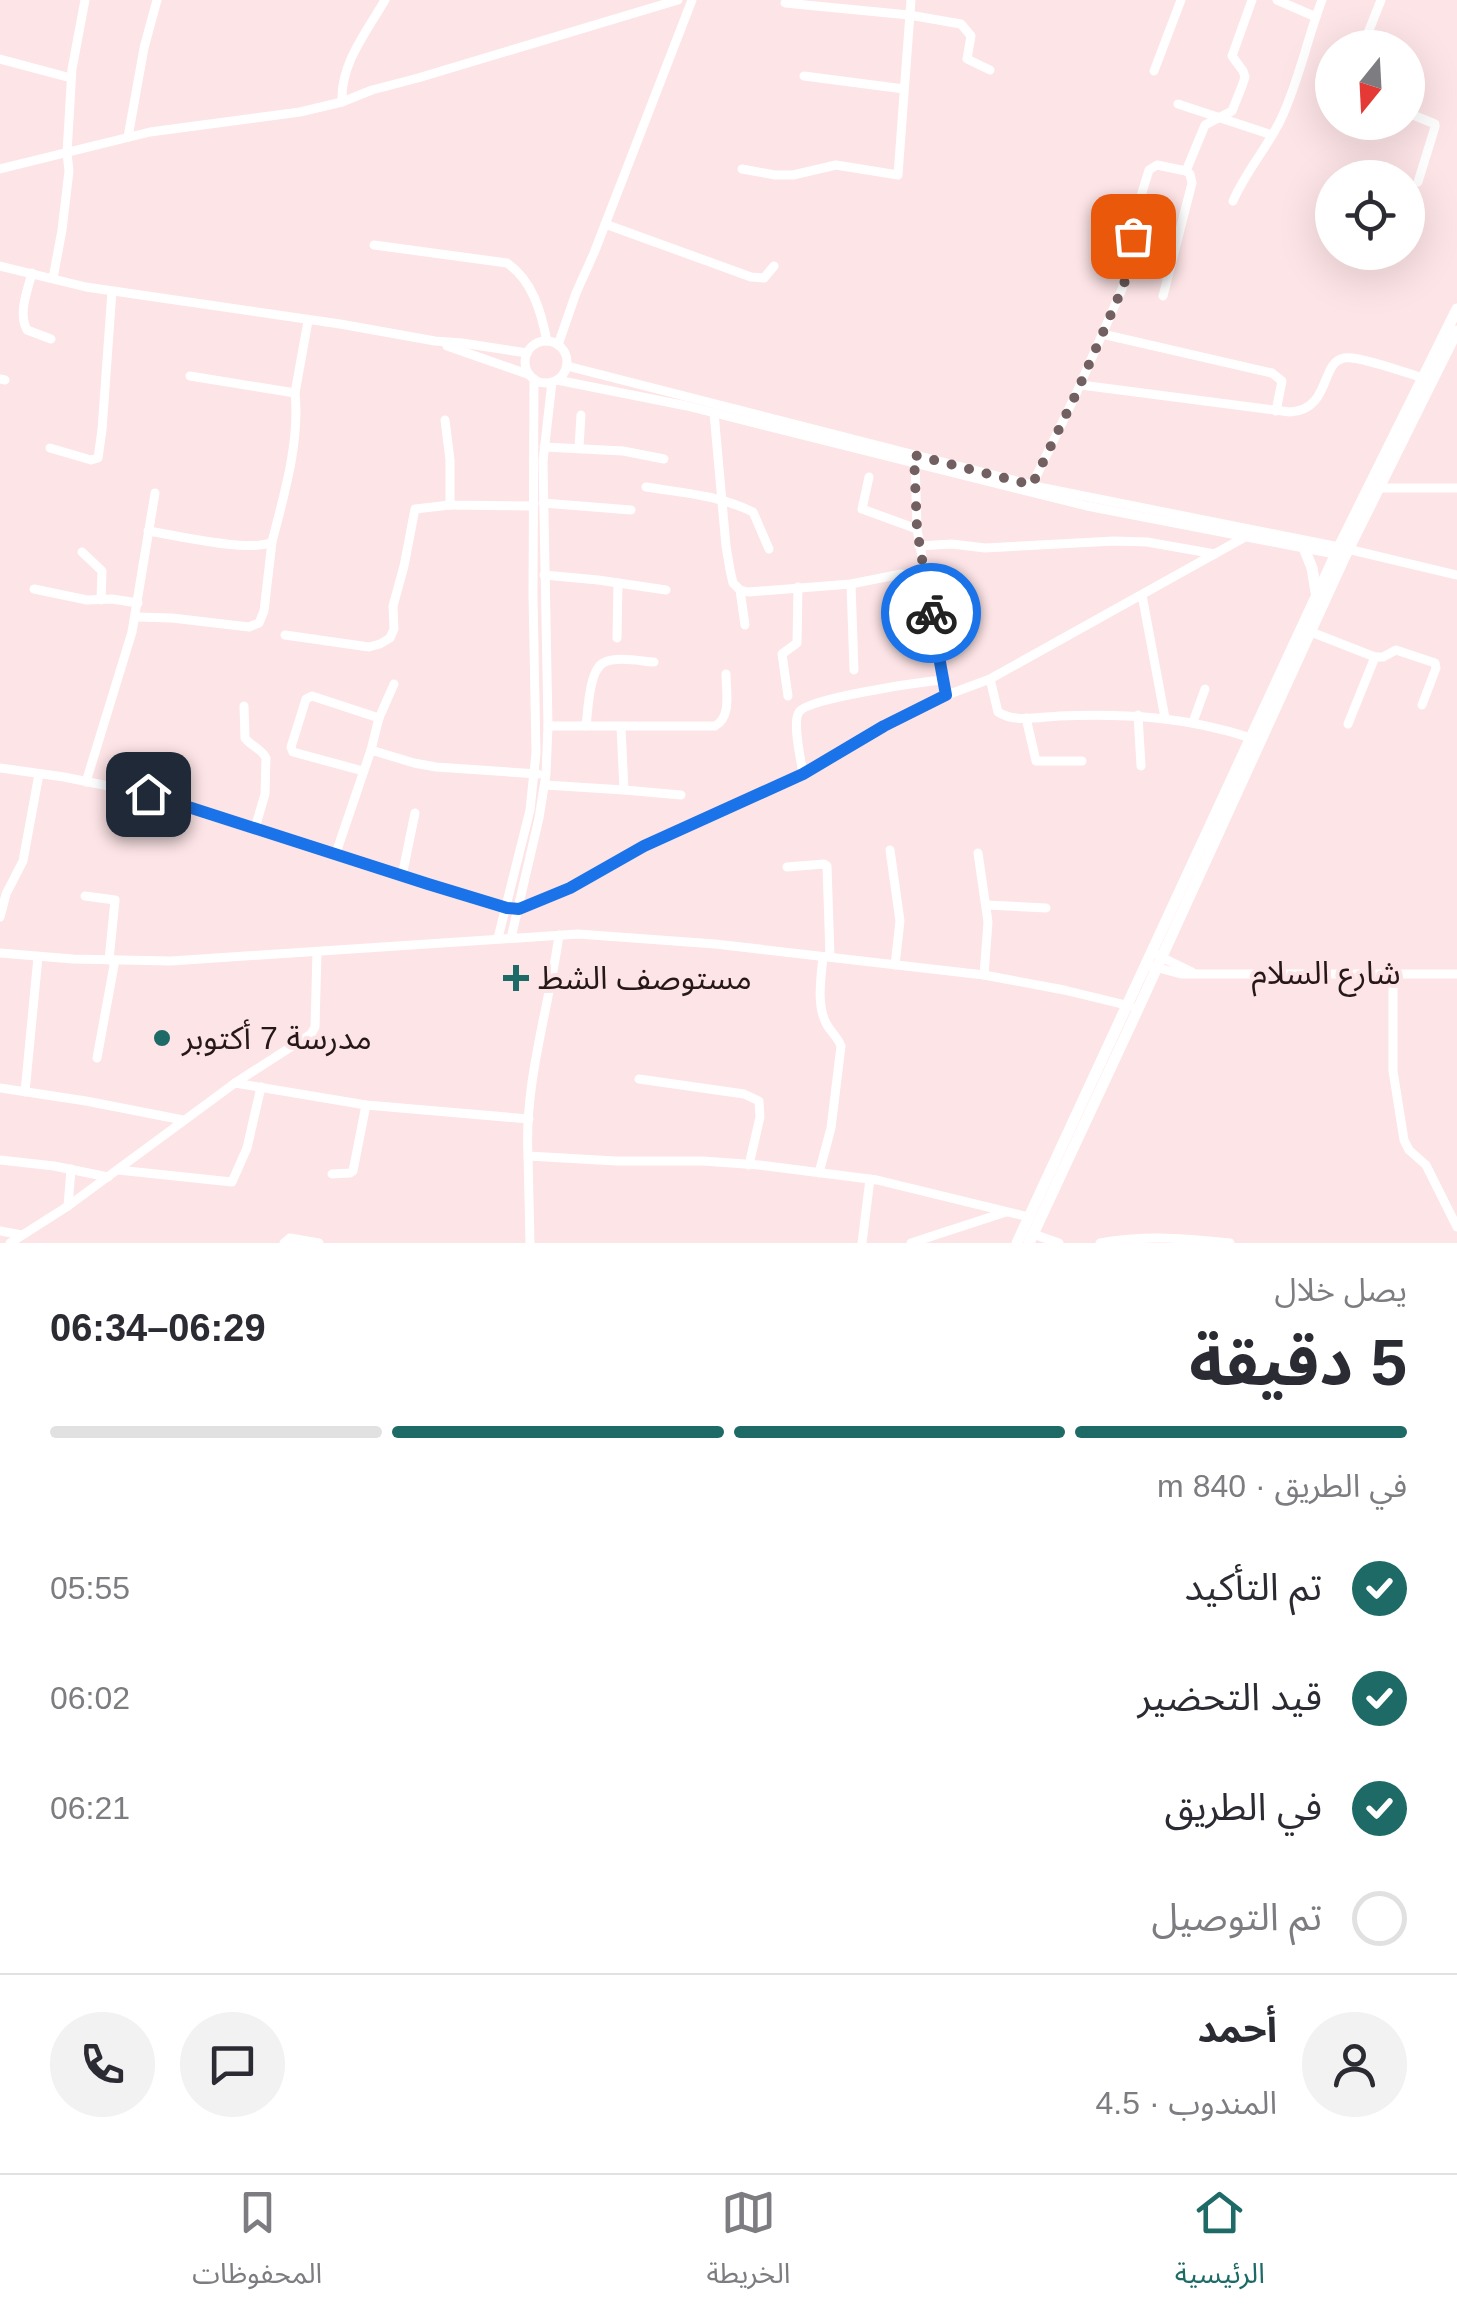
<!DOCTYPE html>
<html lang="ar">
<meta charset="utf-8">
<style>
body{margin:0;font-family:Arial,"Noto Sans Arabic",sans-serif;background:#f2f2f3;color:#2b2b33;direction:rtl;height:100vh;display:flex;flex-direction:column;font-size:38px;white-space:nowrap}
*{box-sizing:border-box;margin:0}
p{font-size:32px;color:#7c7c81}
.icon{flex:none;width:55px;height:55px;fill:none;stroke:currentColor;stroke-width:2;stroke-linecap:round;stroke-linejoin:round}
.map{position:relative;height:1243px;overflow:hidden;direction:ltr}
.details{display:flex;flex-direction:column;background:#fff;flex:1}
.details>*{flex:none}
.needle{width:65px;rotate:198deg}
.fabs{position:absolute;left:1315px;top:30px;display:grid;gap:20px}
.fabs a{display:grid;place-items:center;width:110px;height:110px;border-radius:50%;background:#fff;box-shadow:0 10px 40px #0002;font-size:50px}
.pin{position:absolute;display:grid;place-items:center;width:85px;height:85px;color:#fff;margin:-42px;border-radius:20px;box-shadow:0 5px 15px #0006}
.courier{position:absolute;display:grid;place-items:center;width:100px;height:100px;margin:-50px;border:8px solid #1a73e8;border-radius:50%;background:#fff;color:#222;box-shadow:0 2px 12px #0007}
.overview em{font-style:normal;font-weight:700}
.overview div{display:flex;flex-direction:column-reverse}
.overview{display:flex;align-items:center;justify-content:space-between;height:170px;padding:0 50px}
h1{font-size:65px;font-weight:700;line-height:75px}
.bar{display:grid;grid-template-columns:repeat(4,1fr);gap:15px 10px;align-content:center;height:120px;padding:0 50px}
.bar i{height:12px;border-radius:8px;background:#e1e1e2}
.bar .active{background:#1d6a67}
.bar p{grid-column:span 4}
.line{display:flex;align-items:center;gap:25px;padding:0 50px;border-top:2px solid #e1e1e2}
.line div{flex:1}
.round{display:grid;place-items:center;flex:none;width:105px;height:105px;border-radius:52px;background:#f2f2f3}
ol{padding:0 50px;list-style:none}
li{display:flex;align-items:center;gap:30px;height:110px}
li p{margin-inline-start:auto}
li .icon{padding:10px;border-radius:50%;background:#1d6a67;color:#fff;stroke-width:4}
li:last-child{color:#7c7c81}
li i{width:55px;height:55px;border:5px solid #e1e1e2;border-radius:50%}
.dock{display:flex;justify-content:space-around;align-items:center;height:140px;border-top:2px solid #e1e1e2;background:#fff;font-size:28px;color:#7c7c81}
.dock a{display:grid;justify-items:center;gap:5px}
.dock .active{color:#1d6a67}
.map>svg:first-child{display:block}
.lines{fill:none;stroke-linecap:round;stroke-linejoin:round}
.minor{stroke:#fff;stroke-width:9}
.major{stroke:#fff;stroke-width:11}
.done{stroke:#715f61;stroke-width:10;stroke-dasharray:0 18}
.route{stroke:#1a73e8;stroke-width:12}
.poi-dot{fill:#1d6a67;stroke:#fde4e6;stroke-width:4}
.labels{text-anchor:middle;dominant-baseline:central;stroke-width:8;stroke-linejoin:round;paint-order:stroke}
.street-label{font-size:32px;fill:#261719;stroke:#fde4e6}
.poi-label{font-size:32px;fill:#261719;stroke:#fde4e6;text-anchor:start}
</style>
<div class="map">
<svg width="1457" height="1243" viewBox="0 0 1457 1243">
<rect width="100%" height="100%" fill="#fde4e6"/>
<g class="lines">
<g class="minor">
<polyline points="1277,0 1316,17"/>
<polyline points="785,3 909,15 961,24 971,36 967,59 990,70"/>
<polyline points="1362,48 1381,0"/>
<polyline points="0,59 71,78"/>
<polyline points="1154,71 1181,0"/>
<polyline points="804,76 904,89"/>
<path d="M342 102C340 64 367 31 385 0"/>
<polyline points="1178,104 1272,135"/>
<polyline points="1408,113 1435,124 1435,127 1418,182"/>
<polyline points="128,137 144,48 157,0"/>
<polyline points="0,169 150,132 300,112 342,102 372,90 418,78 678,0"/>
<polyline points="742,169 775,175 793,175 836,165 898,175 911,0"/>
<path d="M1233 201C1246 171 1267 148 1281 119 1299 81 1307 39 1322 0"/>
<polyline points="605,224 751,277 764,278 774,266"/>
<path d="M374 245 507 263C533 281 541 312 547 341"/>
<polyline points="0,266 86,287 340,324 435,341 462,343 527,353"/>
<path d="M32 273C27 292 18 313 27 330L51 339"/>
<polyline points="53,278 62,230 69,171 67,153 72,69 85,0"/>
<polyline points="1163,296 1192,183 1190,174 1186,171"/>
<polyline points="1102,334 1272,373 1282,381 1276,411"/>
<circle cx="546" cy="362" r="21"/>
<polyline points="558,345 576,293 594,253 692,0"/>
<polyline points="447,346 530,375"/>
<polyline points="567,366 1044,488 1339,547 1457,575"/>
<polyline points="190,376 295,393 308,321"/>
<polyline points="0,379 5,380"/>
<polyline points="557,380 687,406 1087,506 1340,555"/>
<path d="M1081 385 1290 412C1331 410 1320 362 1344 358 1357 355 1407 373 1423 378"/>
<polyline points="714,413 726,546 730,570 733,583 740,590 748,592 851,584 901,574 924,578"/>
<polyline points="445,420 450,460 450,505 533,506"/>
<polyline points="544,447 623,451 664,459"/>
<polyline points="579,447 581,415"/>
<polyline points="50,448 91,460 98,458 102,430 112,291"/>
<polyline points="915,458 917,529 947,695"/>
<polyline points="869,477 862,509 917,529"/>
<polyline points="1032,485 1076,394 1122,289 1129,267 1135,219 1140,199 1149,170 1157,165 1186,171 1205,125 1232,111 1242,86 1245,77 1243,71 1232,56 1252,0"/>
<path d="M646 487C684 493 718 495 753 512L769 549"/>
<polyline points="1379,488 1457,488"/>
<polyline points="543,503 631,510"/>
<path d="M148 531C176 535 249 553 272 542 284 495 300 442 295 393"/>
<polyline points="919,546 952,544 985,548 1114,541 1147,542 1215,554"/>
<polyline points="82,552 102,571 101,600"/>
<polyline points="544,575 598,580 666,590"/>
<polyline points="851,584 854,670"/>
<polyline points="34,589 87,600 112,599 138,603"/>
<polyline points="740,590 745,625"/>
<polyline points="1142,595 1165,718"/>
<polyline points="136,617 172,618 249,627 259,623 264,611 272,542"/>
<polyline points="1311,632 1375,657 1383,657 1396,650 1435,663 1436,668 1422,705"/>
<polyline points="285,635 369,647 380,644 390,638 394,629 393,606 404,566 415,509 450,505"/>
<polyline points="617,638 618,583"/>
<path d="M990 679 998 712C1014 723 1040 717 1059 716 1125 713 1187 717 1251 738"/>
<polyline points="788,696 782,654 797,643 798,587"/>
<path d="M244 706 245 738C251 746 262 749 266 758L265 794 255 828"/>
<polyline points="1138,715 1141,766"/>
<polyline points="379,718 394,684"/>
<polyline points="1026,718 1036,761 1082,761"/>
<polyline points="1193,722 1205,689"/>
<polyline points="1348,724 1375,657"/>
<path d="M548 726H715C732 717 726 692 726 674"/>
<path d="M586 726C588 711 589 671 603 663 617 656 639 661 654 662"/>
<polyline points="0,768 64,777 148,794 428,884 507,908 519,909 570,888 644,846 803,774 884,726 947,695 990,679 1245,537"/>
<polyline points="363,771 293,752 291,747 306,699 312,696 379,718 371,750"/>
<path d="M803 774C801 760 792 722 799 712 808 698 922 682 943 680"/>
<polyline points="86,782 132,632 155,493"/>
<polyline points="545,785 624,790 621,727"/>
<polyline points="624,790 681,795"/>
<polyline points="890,850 900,921 895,965"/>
<polyline points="336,853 371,750 414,763 436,767 538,774"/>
<polyline points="978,853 988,922 984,975"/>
<polyline points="787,867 824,864 827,866 830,957"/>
<polyline points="402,876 415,813"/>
<polyline points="85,896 115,900 109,960"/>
<polyline points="987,905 1046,908"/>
<polyline points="0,917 6,894 23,861 39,774"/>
<path d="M559 935C549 1008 524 1082 528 1156L616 1161H703L759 1165 877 1180 1029 1217"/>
<polyline points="498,938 530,810 536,753 533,594 534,379"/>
<polyline points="511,938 539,818 546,774 548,726 543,461 552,382"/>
<polyline points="0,953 73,959 171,961 578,934 715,944 984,975 1064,990 1130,1006"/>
<polyline points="1157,955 1192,972"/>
<polyline points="1151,966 1181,974 1457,974"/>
<polyline points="1393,972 1393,1071 1404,1140 1409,1150 1426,1165 1457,1227"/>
<polyline points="97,1058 115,960"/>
<polyline points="639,1079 744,1094 759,1101 760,1117 749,1165"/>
<polyline points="235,1083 366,1105 529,1119"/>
<polyline points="0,1088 86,1101 183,1120"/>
<polyline points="25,1092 38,957"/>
<polyline points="528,1156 530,1243"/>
<polyline points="0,1160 54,1166 108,1177"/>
<polyline points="118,1170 232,1182 247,1148 261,1087"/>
<path d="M819 1173 831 1128 841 1046C838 1038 832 1033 827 1025 816 1006 821 978 823 957"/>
<polyline points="332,1174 350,1173 353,1171 366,1105"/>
<polyline points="68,1206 71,1169"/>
<polyline points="0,1231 22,1235"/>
<polyline points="1033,1234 1059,1243"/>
<polyline points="10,1243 68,1206 235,1083 311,1034 315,1027 317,953"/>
<polyline points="284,1243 290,1238 319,1243"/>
<polyline points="862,1243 870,1179"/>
<polyline points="911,1243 1006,1212"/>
<path d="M1100 1243C1144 1235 1187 1238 1230 1243"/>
</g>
<g class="major">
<polyline points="1304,548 1312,568 1316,592"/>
<polyline points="1017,1243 1339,547 1457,309"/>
<polyline points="1029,1243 1138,1009 1345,556 1457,331"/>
</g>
</g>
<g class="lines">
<polyline class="done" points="931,613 917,529 914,455 1032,485 1076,394 1122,289 1130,267 1133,236"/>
<polyline class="route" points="148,794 428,884 507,908 519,909 570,888 644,846 803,774 884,726 946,695 931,613"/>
</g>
<g class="poi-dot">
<path d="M511 963h10v10h10v10h-10v10h-10v-10h-10v-10h10z"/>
<circle cx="162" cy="1038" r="10"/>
</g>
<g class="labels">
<g class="street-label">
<text x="1326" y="973">شارع السلام</text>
</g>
<g class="poi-label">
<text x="538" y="978">مستوصف الشط</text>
<text x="182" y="1038">مدرسة 7 أكتوبر</text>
</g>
</g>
</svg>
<div class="fabs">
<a><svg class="needle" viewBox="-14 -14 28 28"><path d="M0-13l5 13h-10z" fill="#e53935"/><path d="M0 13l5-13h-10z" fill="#7c7c81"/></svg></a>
<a><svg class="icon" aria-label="locate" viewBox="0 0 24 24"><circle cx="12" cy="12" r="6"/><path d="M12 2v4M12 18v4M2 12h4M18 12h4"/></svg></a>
</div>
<div class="pin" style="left:1133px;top:236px;background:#ea580c"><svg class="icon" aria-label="bag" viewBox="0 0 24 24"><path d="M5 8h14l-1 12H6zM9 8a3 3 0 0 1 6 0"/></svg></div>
<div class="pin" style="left:148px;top:794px;background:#1f2937"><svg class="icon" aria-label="home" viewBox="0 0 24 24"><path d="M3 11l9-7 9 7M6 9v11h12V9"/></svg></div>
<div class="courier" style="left:931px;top:613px"><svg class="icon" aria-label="bike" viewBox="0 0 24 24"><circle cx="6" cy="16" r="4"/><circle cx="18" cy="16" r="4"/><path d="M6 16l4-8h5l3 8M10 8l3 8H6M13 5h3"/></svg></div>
</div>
<section class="details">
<div class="overview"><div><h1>5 دقيقة</h1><p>يصل خلال</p></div><em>06:29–06:34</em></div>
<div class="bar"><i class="active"></i><i class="active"></i><i class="active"></i><i></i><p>في الطريق · 840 m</p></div>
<ol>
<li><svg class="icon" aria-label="check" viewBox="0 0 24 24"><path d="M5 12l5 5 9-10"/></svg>تم التأكيد<p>05:55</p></li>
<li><svg class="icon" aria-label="check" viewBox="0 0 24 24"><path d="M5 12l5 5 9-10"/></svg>قيد التحضير<p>06:02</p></li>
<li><svg class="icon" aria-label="check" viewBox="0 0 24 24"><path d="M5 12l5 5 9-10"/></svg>في الطريق<p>06:21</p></li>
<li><i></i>تم التوصيل</li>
</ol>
<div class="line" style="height:180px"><a class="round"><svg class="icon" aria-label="person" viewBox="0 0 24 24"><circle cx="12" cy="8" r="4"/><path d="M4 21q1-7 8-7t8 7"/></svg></a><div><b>أحمد</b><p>المندوب · 4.5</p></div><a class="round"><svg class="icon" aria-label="chat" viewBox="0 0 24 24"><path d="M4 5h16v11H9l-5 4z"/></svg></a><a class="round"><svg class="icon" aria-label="phone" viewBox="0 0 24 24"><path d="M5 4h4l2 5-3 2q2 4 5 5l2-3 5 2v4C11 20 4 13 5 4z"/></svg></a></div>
</section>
<nav class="dock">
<a class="active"><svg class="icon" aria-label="home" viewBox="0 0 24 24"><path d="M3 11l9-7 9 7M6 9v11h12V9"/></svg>الرئيسية</a>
<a><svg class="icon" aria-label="map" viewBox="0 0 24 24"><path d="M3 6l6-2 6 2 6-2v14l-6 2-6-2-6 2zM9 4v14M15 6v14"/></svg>الخريطة</a>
<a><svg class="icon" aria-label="saved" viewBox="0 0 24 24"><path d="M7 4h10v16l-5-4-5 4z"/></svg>المحفوظات</a>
</nav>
